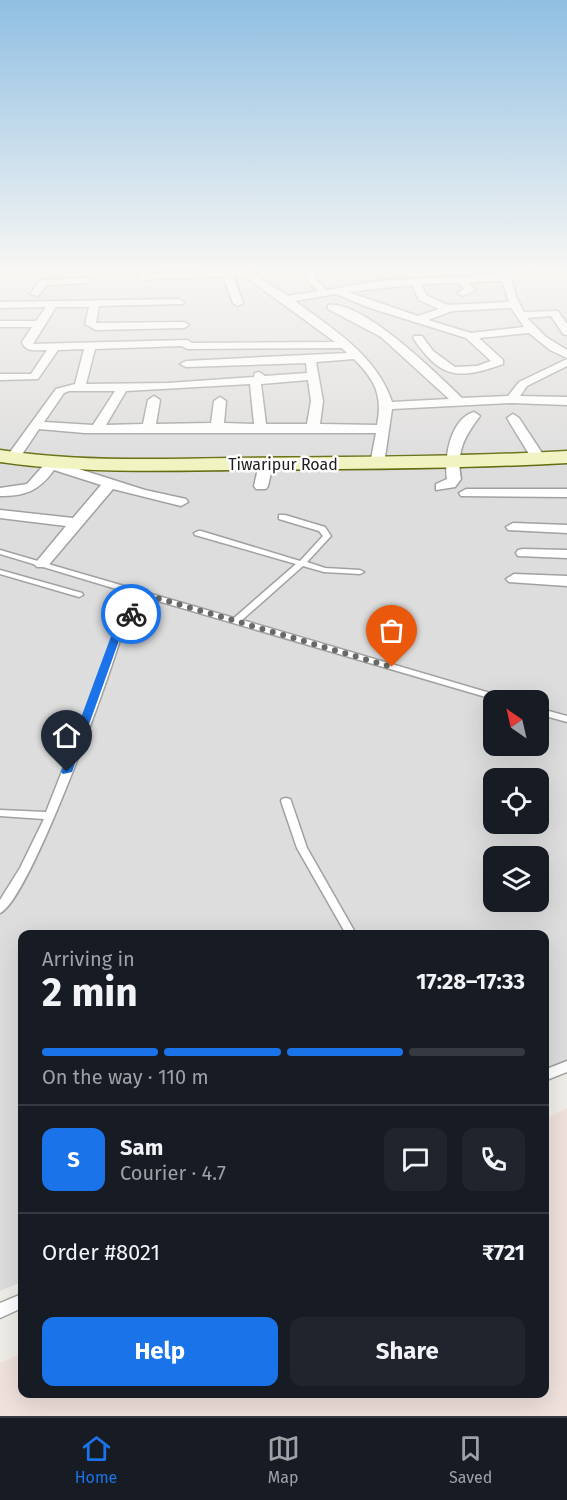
<!DOCTYPE html>
<meta charset="utf-8">
<style>
body{margin:0;font-family:"Fira Sans",sans-serif;background:#20242c;color:#f1f3f6;height:100vh;display:flex;flex-direction:column;font-size:22px;white-space:nowrap}
*{box-sizing:border-box;margin:0}
p{font-size:20px;color:#9ea1a6}
.icon{flex:none;width:33px;height:33px;fill:none;stroke:currentColor;stroke-width:2;stroke-linecap:round;stroke-linejoin:round}
.map{position:relative;flex:1;overflow:hidden}
.drawer{position:absolute;left:18px;top:930px;width:531px;height:468px;display:flex;flex-direction:column;background:#171b24;border-radius:12px;box-shadow:0 6px 24px #0002}
.drawer>*{flex:none}
.needle{width:39px;rotate:326deg}
.controls{position:absolute;left:483px;top:690px;display:grid;gap:12px}
.controls a{display:grid;place-items:center;width:66px;height:66px;border-radius:12px;background:#171b24;box-shadow:0 6px 24px #0002;font-size:30px}
.pin{position:absolute;display:grid;place-items:center;width:51px;height:51px;color:#fff;margin:-62px -26px;border-radius:50% 50% 50% 0;rotate:-45deg;box-shadow:0 0 6px #0007}
.pin .icon{rotate:45deg}
.courier{position:absolute;display:grid;place-items:center;width:60px;height:60px;margin:-30px;border:4px solid #1a73e8;border-radius:50%;background:#fff;color:#222;box-shadow:0 2px 8px #0007}
.headline em{font-style:normal;font-weight:700}
.headline div{display:flex;flex-direction:column-reverse}
.headline{display:flex;align-items:center;justify-content:space-between;height:102px;padding:0 24px}
h1{font-size:39px;font-weight:700;line-height:45px}
.bar{display:grid;grid-template-columns:repeat(4,1fr);gap:9px 6px;align-content:center;height:72px;padding:0 24px}
.bar i{height:8px;border-radius:4px;background:#363941}
.bar .on{background:#1a73e8}
.bar p{grid-column:span 4}
.line{display:flex;align-items:center;gap:15px;padding:0 24px;border-top:2px solid #363941}
.line div{flex:1}
.round{display:grid;place-items:center;flex:none;width:63px;height:63px;border-radius:12px;background:#20242c}
.action{display:flex;gap:12px;margin-top:auto;padding:12px 24px}
.action a{flex:1;height:69px;border-radius:12px;background:#1a73e8;color:#fff;font-size:24px;font-weight:700;line-height:69px;text-align:center}
.action a+a{background:#20242c;color:#f1f3f6}
.dock{display:flex;justify-content:space-around;align-items:center;height:84px;border-top:2px solid #363941;background:#171b24;font-size:16px;color:#9ea1a6}
.dock a{display:grid;justify-items:center;gap:3px}
.dock .on{color:#1a73e8}
.map>svg:first-child{display:block}
.residential{fill:#dedddd;fill-rule:evenodd}
.military{fill:#efe1dc}
.lines{fill:none;stroke-linecap:round;stroke-linejoin:round}
.lane-casing{stroke:#a1a1a1;stroke-width:3}
.street-casing{stroke:#a1a1a1;stroke-width:3}
.secondary-casing{stroke:#646d11;stroke-width:3}
.lane{fill:#fff;fill-rule:evenodd}
.street{fill:#fff;fill-rule:evenodd}
.secondary{fill:#f1f3c1;fill-rule:evenodd}
.route{fill:#1a73e8}
.done{stroke:#686866;stroke-width:6;stroke-dasharray:0 10.8}
.labels{text-anchor:middle;dominant-baseline:central;stroke-width:5;stroke-linejoin:round;paint-order:stroke}
.far-street-label{font-size:16px;fill:#202020;stroke:#fff}
</style>
<div class="map">
<svg width="567" height="1416" viewBox="0 0 567 1416">
<rect width="100%" height="100%" fill="#efede7"/>
<path class="residential" d="M0 268H567V1064L545 1073 544 934H22V1282L0 1291ZM494 700H538V746H494ZM494 778H538V824H494ZM494 856H538V902H494Z"/>
<polygon class="military" points="567,1108 567,1416 0,1416 0,1363 22,1353 22,1394 544,1394 545,1119"/>
<g class="lines">
<defs>
<g id="lane">
<path d="M279 515H285L325 527 331 536 307 562 325 568 360 570 364 572 360 574 324 572 303 566 242 620 507 698 508 700H496L158 601 125 622C116 662 29 902 0 913V900L20 868 44 819 0 816V810L46 812 104 665 116 627 123 591 0 554V550L234 618 296 564 195 535 194 533 198 531H201L300 561 323 536 319 531 279 519ZM130 593 150 599 127 613Z"/>
<polygon points="0,570 82,593 83,595 79,597 0,574"/>
<polygon points="538,708 567,716 567,722 538,714"/>
<polygon points="286,798 290,799 291,801 307,848 356,934 346,934 297,848 281,801 282,799"/>
<polygon points="567,1061 567,1072 544,1081 544,1070"/>
<polygon points="22,1294 22,1308 0,1318 0,1303"/>
</g>
<g id="street">
<path d="M234 268H244L288 296 318 291 308 282 304 268H312L317 281 327 290 384 280 501 275V268H509L516 297 524 312 558 311 567 324V335L563 334 551 316 527 318 546 337 567 350V358L550 350 529 333 479 338 503 360V364C458 380 441 379 413 338L414 336H422L433 351 455 367 477 366 491 361 466 338 370 308 336 294 295 301C333 329 377 356 392 402L449 399 381 337 328 309V305C363 300 437 374 462 398L508 396 519 382 567 359V366L527 386 520 396 567 397V405L512 403 392 409 384 464 377 468 370 464 376 433H85L39 429 17 462H7L5 459 56 389 75 384 84 349 58 350 38 379 0 380V374H31L47 350C36 350 26 353 22 342L32 327H0V321H36L46 307 0 308V302L179 299 184 302 183 304 99 306 96 323 184 322 189 325 184 328 96 330 85 324 89 307H56L33 344 187 340 192 343 335 342 243 275H233L243 303 238 306 233 303 223 276 140 280 135 277 140 274 234 270ZM502 281 509 302 448 305 427 296 421 284 458 283 464 289 458 293 463 296 475 290 468 282ZM412 285 419 300 439 309 418 316 348 292ZM511 308 524 327 471 333 428 320 452 311ZM182 346 187 349 342 348 347 353 186 361 180 364 186 367 306 363 307 373 265 376 259 372 255 373 254 377 168 383 86 384 95 349ZM354 359C375 380 383 395 377 425L320 424 323 401 316 362ZM308 380 311 401 307 424H266L261 384ZM250 384 254 424 224 423 226 401 220 397 214 401 211 423 156 424 160 400 154 396 148 400 143 424 106 425 126 391ZM69 391H115L93 425 44 422 64 393Z"/>
<polygon points="530,268 567,268 567,272 535,271"/>
<polygon points="86,278 89,279 89,283 47,285 38,296 30,294 41,280"/>
<path d="M474 412 480 416C464 437 456 452 461 479L455 487 436 490V484L447 479C444 458 450 419 474 412Z"/>
<polygon points="513,414 519,418 546,459 544,462 534,462 532,459 507,418"/>
<path d="M54 458 59 459 60 463 145 490 186 499 188 502 181 506 113 489 47 567H37L34 564 37 561 66 526 0 518V510L73 518 101 485 54 470C39 491 25 496 0 496V488L27 484 49 459Z"/>
<polygon points="266,460 273,464 268,486 266,489 256,489 254,486 259,464"/>
<polygon points="466,489 567,489 567,497 461,496 459,493"/>
<polygon points="513,523 567,525 567,533 508,530 506,527"/>
<polygon points="523,549 567,550 567,558 518,556 516,553 518,550"/>
<polygon points="514,574 567,576 567,586 509,582 506,579"/>
</g>
<path id="secondary" d="M0 450C77 462 154 459 231 458 343 457 455 457 567 451V463C455 469 343 469 231 470 154 471 77 473 0 462Z"/>
</defs>
<use href="#lane" class="lane-casing"/>
<use href="#street" class="street-casing"/>
<use href="#secondary" class="secondary-casing"/>
<use href="#lane" class="lane"/>
<use href="#street" class="street"/>
<use href="#secondary" class="secondary"/>
</g>
<linearGradient id="sky" x2="0" y2="1"><stop stop-color="#90bfe2"/><stop offset="0.58" stop-color="#f8f7f4"/><stop offset="1" stop-color="#f8f7f4" stop-opacity="0"/></linearGradient>
<rect width="567" height="466" fill="url(#sky)"/>
<polygon class="route" points="128,612 135,614 126,621 72,772 63,774 61,772 117,620"/>
<g class="lines">
<polyline class="done" points="131,614 157,598 392,667"/>
</g>
<g class="labels">
<g class="far-street-label">
<text x="283" y="464">Tiwaripur Road</text>
</g>
</g>
</svg>
<div class="controls">
<a><svg class="needle" viewBox="-14 -14 28 28"><path d="M0-13l5 13h-10z" fill="#e53935"/><path d="M0 13l5-13h-10z" fill="#9ea1a6"/></svg></a>
<a><svg class="icon" aria-label="locate" viewBox="0 0 24 24"><circle cx="12" cy="12" r="6"/><path d="M12 2v4M12 18v4M2 12h4M18 12h4"/></svg></a>
<a><svg class="icon" aria-label="layers" viewBox="0 0 24 24"><path d="M12 4l9 5-9 5-9-5zM3 14l9 5 9-5"/></svg></a>
</div>
<div class="pin" style="left:392px;top:667px;background:#ea580c"><svg class="icon" aria-label="bag" viewBox="0 0 24 24"><path d="M5 8h14l-1 12H6zM9 8a3 3 0 0 1 6 0"/></svg></div>
<div class="pin" style="left:67px;top:772px;background:#1f2937"><svg class="icon" aria-label="home" viewBox="0 0 24 24"><path d="M3 11l9-7 9 7M6 9v11h12V9"/></svg></div>
<div class="courier" style="left:131px;top:614px"><svg class="icon" aria-label="bike" viewBox="0 0 24 24"><circle cx="6" cy="16" r="4"/><circle cx="18" cy="16" r="4"/><path d="M6 16l4-8h5l3 8M10 8l3 8H6M13 5h3"/></svg></div>
<section class="drawer">
<div class="headline"><div><h1>2 min</h1><p>Arriving in</p></div><em>17:28–17:33</em></div>
<div class="bar"><i class="on"></i><i class="on"></i><i class="on"></i><i></i><p>On the way · 110 m</p></div>
<div class="line" style="height:108px"><b class="round" style="background:#1a73e8;color:#fff">S</b><div><b>Sam</b><p>Courier · 4.7</p></div><a class="round"><svg class="icon" aria-label="chat" viewBox="0 0 24 24"><path d="M4 5h16v11H9l-5 4z"/></svg></a><a class="round"><svg class="icon" aria-label="phone" viewBox="0 0 24 24"><path d="M5 4h4l2 5-3 2q2 4 5 5l2-3 5 2v4C11 20 4 13 5 4z"/></svg></a></div>
<div class="line" style="height:78px"><div>Order #8021</div><b>₹721</b></div>
<div class="action"><a>Help</a><a>Share</a></div>
</section>
</div>
<nav class="dock">
<a class="on"><svg class="icon" aria-label="home" viewBox="0 0 24 24"><path d="M3 11l9-7 9 7M6 9v11h12V9"/></svg>Home</a>
<a><svg class="icon" aria-label="map" viewBox="0 0 24 24"><path d="M3 6l6-2 6 2 6-2v14l-6 2-6-2-6 2zM9 4v14M15 6v14"/></svg>Map</a>
<a><svg class="icon" aria-label="saved" viewBox="0 0 24 24"><path d="M7 4h10v16l-5-4-5 4z"/></svg>Saved</a>
</nav>
